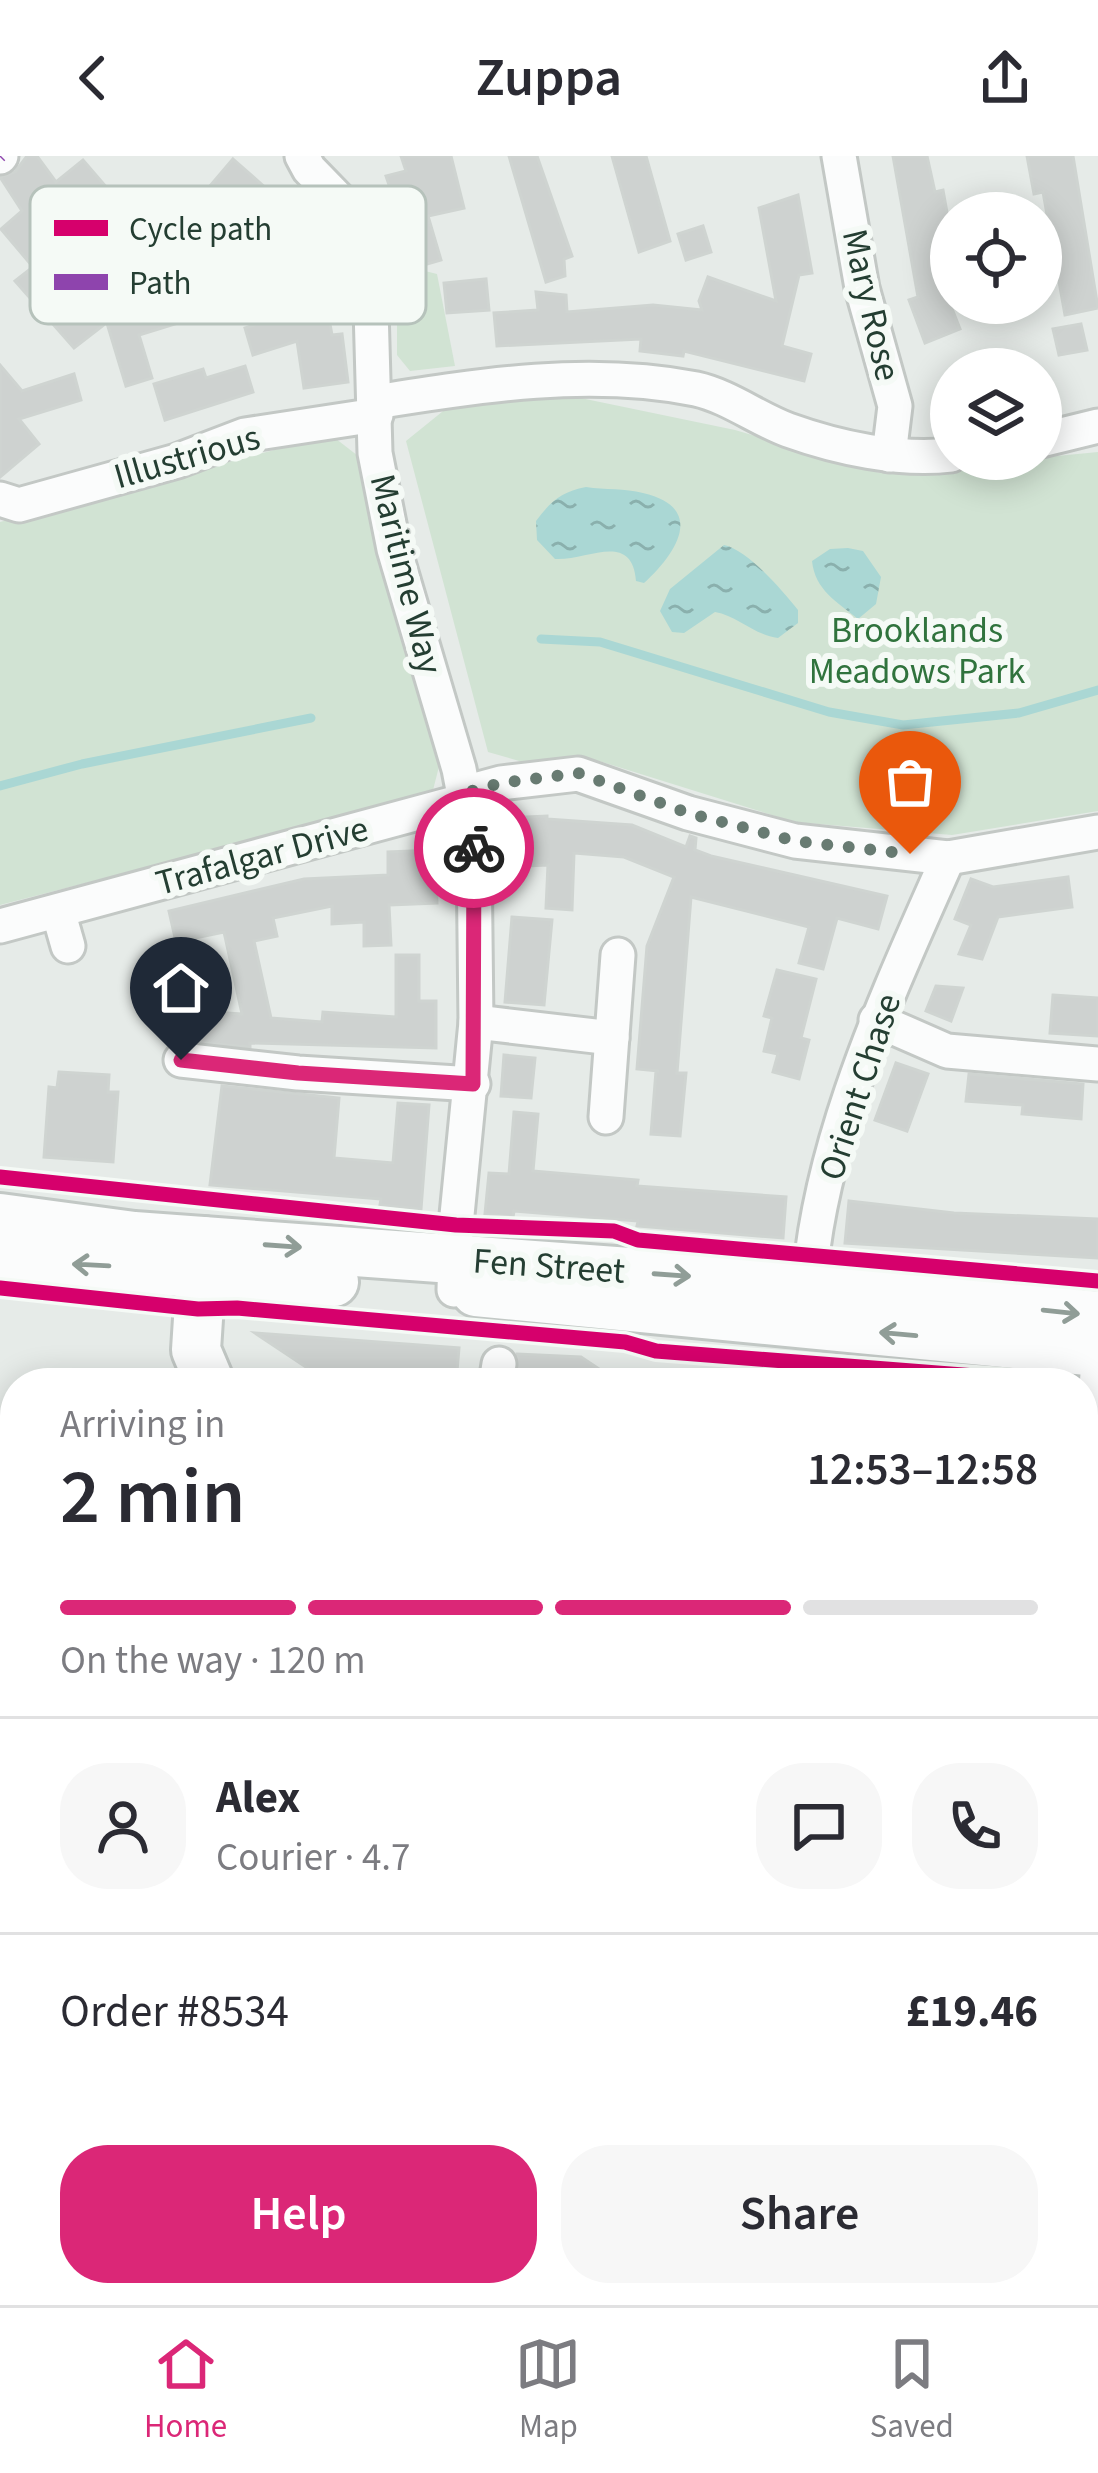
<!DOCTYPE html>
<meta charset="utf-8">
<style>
body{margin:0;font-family:"Source Sans 3",sans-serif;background:#f7f7f7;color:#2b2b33;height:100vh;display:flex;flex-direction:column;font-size:45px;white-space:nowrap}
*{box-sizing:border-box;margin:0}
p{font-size:39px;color:#7c7c81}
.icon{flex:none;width:66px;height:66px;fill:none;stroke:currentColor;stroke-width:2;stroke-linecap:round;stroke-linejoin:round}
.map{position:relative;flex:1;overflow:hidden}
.drawer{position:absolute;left:0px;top:1212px;width:1098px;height:939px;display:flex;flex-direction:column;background:#fff;border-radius:48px 48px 0 0;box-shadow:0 6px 30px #0003}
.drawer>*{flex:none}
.buttons{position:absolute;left:930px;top:36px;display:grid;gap:24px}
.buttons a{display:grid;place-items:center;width:132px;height:132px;border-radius:50%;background:#fff;box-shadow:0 6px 30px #0003;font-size:60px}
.pin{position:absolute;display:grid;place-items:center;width:102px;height:102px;color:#fff;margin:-123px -51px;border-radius:50% 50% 50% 0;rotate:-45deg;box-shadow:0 0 12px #0007}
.pin .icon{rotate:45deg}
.courier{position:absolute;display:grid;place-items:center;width:120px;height:120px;margin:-60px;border:9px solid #db2777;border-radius:50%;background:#fff;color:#222;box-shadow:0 3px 15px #0007}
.head em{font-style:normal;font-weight:600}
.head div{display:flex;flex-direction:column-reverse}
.head{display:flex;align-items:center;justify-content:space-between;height:204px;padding:0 60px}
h1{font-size:78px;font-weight:600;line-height:90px}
.bar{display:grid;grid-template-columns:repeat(4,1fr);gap:18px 12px;align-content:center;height:144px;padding:0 60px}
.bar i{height:15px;border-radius:9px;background:#e1e1e2}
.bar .on{background:#db2777}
.bar p{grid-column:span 4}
.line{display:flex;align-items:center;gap:30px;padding:0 60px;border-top:3px solid #e1e1e2}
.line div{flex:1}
.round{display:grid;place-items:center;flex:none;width:126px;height:126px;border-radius:48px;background:#f7f7f7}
.button{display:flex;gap:24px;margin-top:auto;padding:24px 60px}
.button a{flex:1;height:138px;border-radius:48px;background:#db2777;color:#fff;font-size:48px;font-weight:600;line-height:138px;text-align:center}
.button a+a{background:#f7f7f7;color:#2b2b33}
header{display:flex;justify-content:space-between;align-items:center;height:156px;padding:0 60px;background:#fff;font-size:54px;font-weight:600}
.tabs{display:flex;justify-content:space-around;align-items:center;height:168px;border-top:3px solid #e1e1e2;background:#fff;font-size:33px;color:#7c7c81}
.tabs a{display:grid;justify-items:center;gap:6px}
.tabs .on{color:#db2777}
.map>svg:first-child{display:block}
.green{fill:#d1e3d3}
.water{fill:url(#water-ripples)}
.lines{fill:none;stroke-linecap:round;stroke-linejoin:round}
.stream{stroke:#aad7d4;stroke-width:9}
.building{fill:#ced2d0;stroke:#cfd4d1;stroke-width:3}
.street-casing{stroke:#c3c8c5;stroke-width:39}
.secondary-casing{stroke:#c2c8c5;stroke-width:54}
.street{stroke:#fbfcfc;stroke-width:33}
.secondary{stroke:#fbfcfc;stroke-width:48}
.quiet{stroke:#8e44ad;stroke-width:12;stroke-dasharray:24 12;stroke-linecap:butt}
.cycleway-casing{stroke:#f5faf6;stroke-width:22}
.cycleway{stroke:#d6006c;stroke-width:15}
.oneway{stroke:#909d97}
.done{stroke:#687b72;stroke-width:12;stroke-dasharray:0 21.6}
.route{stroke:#db2777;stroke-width:15}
.labels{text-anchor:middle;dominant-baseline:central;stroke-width:12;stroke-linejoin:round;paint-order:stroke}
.street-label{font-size:36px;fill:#243e32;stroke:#f5faf6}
.park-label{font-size:36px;fill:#30733d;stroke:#f5faf6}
.key{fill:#f5faf6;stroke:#b6c2bb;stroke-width:3}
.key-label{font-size:33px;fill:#243e32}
</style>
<header><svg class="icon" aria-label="back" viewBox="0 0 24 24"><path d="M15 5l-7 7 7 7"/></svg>Zuppa<svg class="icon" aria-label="share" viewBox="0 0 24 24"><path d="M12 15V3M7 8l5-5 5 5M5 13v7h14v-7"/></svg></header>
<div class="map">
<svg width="1098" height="2149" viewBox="0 0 1098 2149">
<defs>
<pattern id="water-ripples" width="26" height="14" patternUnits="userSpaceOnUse" patternTransform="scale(3)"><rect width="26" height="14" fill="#aad7d4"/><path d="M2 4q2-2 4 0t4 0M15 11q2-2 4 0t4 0" fill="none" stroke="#8ab0ad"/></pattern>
</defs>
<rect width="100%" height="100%" fill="#e6ebe8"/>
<g class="green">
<polygon points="397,108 437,118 455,210 410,215 397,199"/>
<polygon points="571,240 735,274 880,317 1098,296 1098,655 952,679 794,666 599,605 533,609 488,596 406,285 453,247"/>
<polygon points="331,279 362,303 442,599 432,638 0,749 0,366"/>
<polygon points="1083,2020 1098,2023 1098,2149 655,2149 666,2136 1083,2136"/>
</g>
<g class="water">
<path d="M586 331C605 334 625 332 643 337 707 352 676 398 644 427L636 425C632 374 587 405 555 403L537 384 536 365C551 345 561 336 586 331Z"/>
<path d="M724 389C748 394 782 434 798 454V467L778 482C754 479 738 460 715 456L684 477 672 476 660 455 670 433Z"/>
<path d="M848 392 863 395 881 421 876 448 858 463C837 446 815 434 812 405L830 393Z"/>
</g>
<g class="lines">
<g class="stream">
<polyline points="541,483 600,486 829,556 903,569 1019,557 1098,534"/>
<polyline points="0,630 82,608 311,562"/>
</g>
</g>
<g class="building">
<polygon points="27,0 37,0 56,26 83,4 119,46 112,57 122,70 64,115 105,168 74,192 15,125 33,111 1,73 22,55 0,21 15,16"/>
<polygon points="401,0 451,0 464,52 428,60 441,104 417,111 386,20 406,15"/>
<polygon points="509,0 537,0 572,100 564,103 565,120 546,126"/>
<polygon points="612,0 646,0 670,85 639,96"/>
<polygon points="893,0 927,0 935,36 943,34 951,79 951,109 936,112 960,173 925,187 909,144 918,141"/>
<polygon points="1027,0 1073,0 1098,152 1065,159 1043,36 1034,38"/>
<polygon points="233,3 268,34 243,62 209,31"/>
<polygon points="798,39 812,117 799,119 782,190 811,198 804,225 684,195 683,200 640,195 641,183 497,190 494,157 538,154 536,136 566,139 567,156 653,149 702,154 699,145 708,121 776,145 759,52"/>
<polygon points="303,59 329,96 318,103 332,179 342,178 348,226 304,232 297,185 253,199 245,172 294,156 279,76"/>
<polygon points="703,70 711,96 686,104 678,78"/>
<polygon points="486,123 489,154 447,157 444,127"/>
<polygon points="169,140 178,167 139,179 152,222 126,230 106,164"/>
<polygon points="1081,168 1087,194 1059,199 1053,173"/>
<polygon points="0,209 22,235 74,218 81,244 19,263 39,288 0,321"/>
<polygon points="245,210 253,236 165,264 154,228 203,213 206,222"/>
<polygon points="547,660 547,663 632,669 686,691 690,680 696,682 695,694 711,700 887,740 878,773 837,762 823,813 799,807 809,771 691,741 677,917 686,917 680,980 651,978 656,915 659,915 637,913 647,790 674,721 624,701 574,697 572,754 546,752 548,709 502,711 500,662"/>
<polygon points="435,694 437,747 389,749 391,789 364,790 364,766 332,768 332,750 273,762 277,780 254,785 271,862 322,866 323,856 396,861 396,799 419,799 419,845 436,845 436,892 250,887 250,891 168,884 170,853 242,858 224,776 176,786 169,755 304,723 388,719 388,696"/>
<polygon points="1068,721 1072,751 998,761 982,803 959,798 971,769 955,763 971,723 993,731"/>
<polygon points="512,761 552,764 544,849 505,846"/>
<polygon points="777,814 816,823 801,882 809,884 799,923 773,916 778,898 764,895 772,862 764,860"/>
<polygon points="936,830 963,832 951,865 926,855"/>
<polygon points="1053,839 1098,842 1098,880 1050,877"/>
<polygon points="504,899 535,902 531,942 501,940"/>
<polygon points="896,907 928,918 907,975 875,964"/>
<polygon points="59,916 109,919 108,936 118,936 113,1006 44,1001 49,931 57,932"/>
<polygon points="969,918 1083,928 1081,963 1022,958 1023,949 966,945"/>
<polygon points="222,930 339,942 334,1002 393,1007 398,947 429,949 421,1053 380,1049 381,1043 210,1029"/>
<polygon points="514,956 538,958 533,1015 638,1024 637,1030 786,1041 783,1082 637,1070 638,1065 514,1055 513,1061 485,1058 489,1017 509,1018"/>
<polygon points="849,1045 954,1057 1098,1063 1098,1102 845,1087"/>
<polygon points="255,1177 459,1192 456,1227 330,1227"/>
<polygon points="517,1198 581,1201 620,1227 517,1227"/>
</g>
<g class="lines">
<defs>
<g id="street">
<polyline points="302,0 309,13 347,52 363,93 371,152 375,297 394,393 459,613 474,692 476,866 456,1069 454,1134"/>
<polyline points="839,0 862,132 895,250 889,299"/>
<polyline points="0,1 1,0"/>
<path d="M376 246C481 229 590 212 696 233 728 240 758 263 788 274 838 292 899 305 951 299"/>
<polyline points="1041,284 1098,270"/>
<polyline points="0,343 19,349 177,305 245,279 376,259"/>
<polyline points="464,637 501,627 578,618 688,657 795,685 948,702 1098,676"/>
<polyline points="58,755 68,790"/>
<polyline points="0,770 466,644"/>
<polyline points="876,864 947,895 1098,908"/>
<polyline points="476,866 612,882"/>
<polyline points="181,904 298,917 473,928"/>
<polyline points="606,961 618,799"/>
<path d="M808 1150C813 996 887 840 948 702"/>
<polyline points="1098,1205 1088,1339 1098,1376"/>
<polyline points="496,1227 499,1208"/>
<polyline points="1083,1524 1098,1530"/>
<polyline points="0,1596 15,1620"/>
<polyline points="1083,1621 1098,1573"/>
<polyline points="0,1837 15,1822"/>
<polyline points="1083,2001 1098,2004"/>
<polyline points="0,2145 21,2149"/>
<polyline points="634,2149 648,2136"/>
</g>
<g id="secondary">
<polyline points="0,1062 134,1080 809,1129 1098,1160"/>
<polyline points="203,1085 196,1194 210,1227"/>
<polyline points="0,1104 334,1126"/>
<polyline points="476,1136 1098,1196"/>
<polyline points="1083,1733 1098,1738"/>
</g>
</defs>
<use href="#street" class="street-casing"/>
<use href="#secondary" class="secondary-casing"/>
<use href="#street" class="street"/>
<use href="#secondary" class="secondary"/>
<polyline class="quiet" points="0,1 1,0"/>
<defs>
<g id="cycleway">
<polyline points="0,1021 456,1069 614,1075 638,1084 1098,1125"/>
<polyline points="0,1132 198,1153 237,1152 625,1186 656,1195 1065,1227"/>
</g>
</defs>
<use href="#cycleway" class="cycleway-casing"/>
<use href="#cycleway" class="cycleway"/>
</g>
<defs><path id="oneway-shaft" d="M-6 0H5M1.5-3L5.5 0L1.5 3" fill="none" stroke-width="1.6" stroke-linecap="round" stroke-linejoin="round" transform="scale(3)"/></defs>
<g class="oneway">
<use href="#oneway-shaft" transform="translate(283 1090) rotate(4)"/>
<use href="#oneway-shaft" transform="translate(91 1109) rotate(-177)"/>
<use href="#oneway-shaft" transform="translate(672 1119) rotate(4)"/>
<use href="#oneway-shaft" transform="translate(1061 1156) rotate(6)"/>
<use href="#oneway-shaft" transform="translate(898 1178) rotate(-175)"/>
</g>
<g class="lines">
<polyline class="done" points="474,692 464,637 501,627 578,617 688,657 795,685 910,698"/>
<polyline class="route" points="181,904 298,917 473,928 474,692"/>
</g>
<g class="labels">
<g class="street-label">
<text transform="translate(871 149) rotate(77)">Mary Rose</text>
<text transform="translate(187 301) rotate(-16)">Illustrious</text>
<text transform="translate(406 418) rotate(76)">Maritime Way</text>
<text transform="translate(262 700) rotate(-15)">Trafalgar Drive</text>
<text transform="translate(860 931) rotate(-72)">Orient Chase</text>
<text transform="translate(549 1110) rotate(4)">Fen Street</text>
</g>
<g class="park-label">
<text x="917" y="474">Brooklands<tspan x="917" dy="41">Meadows Park</tspan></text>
</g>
</g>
<rect x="30" y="30" width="396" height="138" rx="18" class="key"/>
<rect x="54" y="64" width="54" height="16" fill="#d6006c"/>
<rect x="54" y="118" width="54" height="16" fill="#8e44ad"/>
<g class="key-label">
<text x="129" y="84">Cycle path</text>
<text x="129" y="138">Path</text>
</g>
</svg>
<div class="buttons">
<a><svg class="icon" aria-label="locate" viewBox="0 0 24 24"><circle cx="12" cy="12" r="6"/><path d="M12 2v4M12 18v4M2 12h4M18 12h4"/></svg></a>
<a><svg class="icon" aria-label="layers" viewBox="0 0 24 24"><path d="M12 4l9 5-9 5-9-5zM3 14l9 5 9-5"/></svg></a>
</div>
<div class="pin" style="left:910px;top:698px;background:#ea580c"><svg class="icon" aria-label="bag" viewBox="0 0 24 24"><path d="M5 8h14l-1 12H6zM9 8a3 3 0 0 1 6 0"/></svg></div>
<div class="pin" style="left:181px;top:904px;background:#1f2937"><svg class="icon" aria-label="home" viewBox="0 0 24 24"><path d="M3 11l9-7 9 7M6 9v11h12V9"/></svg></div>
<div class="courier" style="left:474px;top:692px"><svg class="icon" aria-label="bike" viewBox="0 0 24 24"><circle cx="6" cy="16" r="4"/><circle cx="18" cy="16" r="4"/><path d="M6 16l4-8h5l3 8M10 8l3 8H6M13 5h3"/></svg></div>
<section class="drawer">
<div class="head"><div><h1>2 min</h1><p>Arriving in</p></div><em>12:53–12:58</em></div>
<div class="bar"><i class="on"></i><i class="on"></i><i class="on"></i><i></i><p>On the way · 120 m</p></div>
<div class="line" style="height:216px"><a class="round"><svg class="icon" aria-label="person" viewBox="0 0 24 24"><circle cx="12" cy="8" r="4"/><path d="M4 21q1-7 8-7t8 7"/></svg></a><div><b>Alex</b><p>Courier · 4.7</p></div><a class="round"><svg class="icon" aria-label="chat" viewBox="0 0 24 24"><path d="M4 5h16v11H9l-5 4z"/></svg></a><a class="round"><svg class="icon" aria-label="phone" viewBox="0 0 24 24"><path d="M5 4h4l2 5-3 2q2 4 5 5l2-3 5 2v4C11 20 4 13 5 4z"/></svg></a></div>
<div class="line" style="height:156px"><div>Order #8534</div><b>£19.46</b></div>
<div class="button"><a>Help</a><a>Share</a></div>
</section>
</div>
<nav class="tabs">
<a class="on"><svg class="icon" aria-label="home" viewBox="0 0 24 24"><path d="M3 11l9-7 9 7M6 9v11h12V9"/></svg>Home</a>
<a><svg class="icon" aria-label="map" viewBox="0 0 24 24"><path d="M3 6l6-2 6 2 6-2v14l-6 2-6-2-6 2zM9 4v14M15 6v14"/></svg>Map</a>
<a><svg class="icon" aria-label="saved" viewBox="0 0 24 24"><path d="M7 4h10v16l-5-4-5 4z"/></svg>Saved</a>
</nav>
